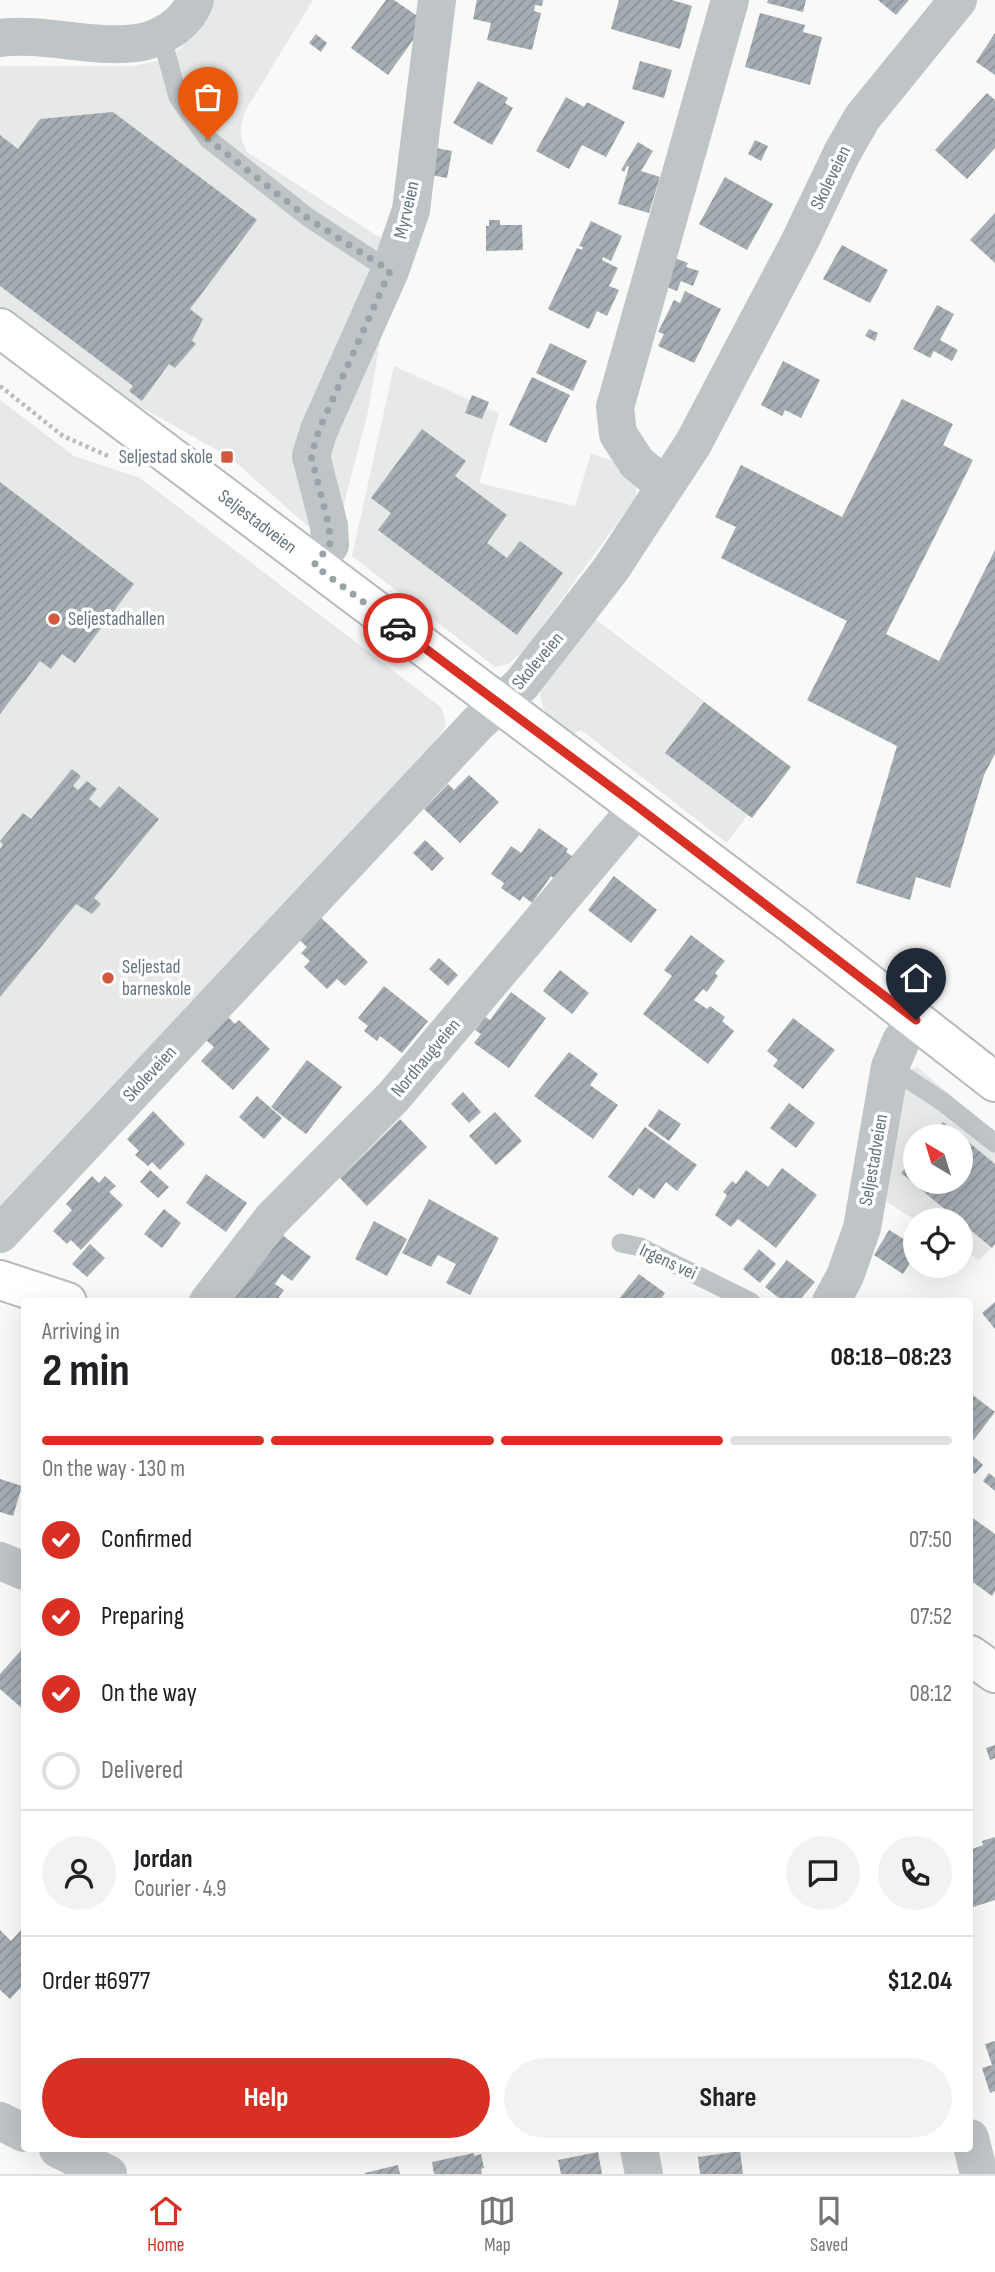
<!DOCTYPE html>
<meta charset="utf-8">
<style>
body{margin:0;font-family:"Sofia Sans Condensed",sans-serif;background:#f2f2f2;color:#202124;height:100vh;display:flex;flex-direction:column;font-size:26px;white-space:nowrap}
*{box-sizing:border-box;margin:0}
p{font-size:23px;color:#757577}
.icon{flex:none;width:38px;height:38px;fill:none;stroke:currentColor;stroke-width:2;stroke-linecap:round;stroke-linejoin:round}
.map{position:relative;flex:1;overflow:hidden}
.drawer{position:absolute;left:21px;top:1298px;width:952px;height:854px;display:flex;flex-direction:column;background:#fff;border-radius:7px;box-shadow:0 7px 28px #0002}
.drawer>*{flex:none}
.needle{width:46px;rotate:322deg}
.controls{position:absolute;left:903px;top:1124px;display:grid;gap:14px}
.controls a{display:grid;place-items:center;width:70px;height:70px;border-radius:50%;background:#fff;box-shadow:0 7px 28px #0002;font-size:35px}
.pin{position:absolute;display:grid;place-items:center;width:60px;height:60px;color:#fff;margin:-72px -30px;border-radius:50% 50% 50% 0;rotate:-45deg;box-shadow:0 0 7px #0007}
.pin .icon{rotate:45deg}
.courier{position:absolute;display:grid;place-items:center;width:70px;height:70px;margin:-35px;border:5px solid #d93025;border-radius:50%;background:#fff;color:#222;box-shadow:0 2px 9px #0007}
.summary em{font-style:normal;font-weight:700}
.summary div{display:flex;flex-direction:column-reverse}
.summary{display:flex;align-items:center;justify-content:space-between;height:119px;padding:0 21px}
h1{font-size:46px;font-weight:700;line-height:52px}
.bar{display:grid;grid-template-columns:repeat(4,1fr);gap:10px 7px;align-content:center;height:84px;padding:0 21px}
.bar i{height:9px;border-radius:5px;background:#e0e0e0}
.bar .on{background:#d93025}
.bar p{grid-column:span 4}
.line{display:flex;align-items:center;gap:18px;padding:0 21px;border-top:2px solid #e0e0e0}
.line div{flex:1}
.round{display:grid;place-items:center;flex:none;width:74px;height:74px;border-radius:37px;background:#f2f2f2}
ol{padding:0 21px;list-style:none}
li{display:flex;align-items:center;gap:21px;height:77px}
li p{margin-inline-start:auto}
li .icon{padding:7px;border-radius:50%;background:#d93025;color:#fff;stroke-width:4}
li:last-child{color:#757577}
li i{width:38px;height:38px;border:4px solid #e0e0e0;border-radius:50%}
.action{display:flex;gap:14px;margin-top:auto;padding:14px 21px}
.action a{flex:1;height:80px;border-radius:42px;background:#d93025;color:#fff;font-size:28px;font-weight:700;line-height:80px;text-align:center}
.action a+a{background:#f2f2f2;color:#202124}
.menu{display:flex;justify-content:space-around;align-items:center;height:98px;border-top:2px solid #e0e0e0;background:#fff;font-size:19px;color:#757577}
.menu a{display:grid;justify-items:center;gap:4px}
.menu .on{color:#d93025}
.map>svg:first-child{display:block}
.built{fill:#e7e8e8;fill-rule:evenodd}
.building{fill:url(#building-hatch)}
.lines{fill:none;stroke-linecap:round;stroke-linejoin:round}
.secondary-casing{stroke:#b4babe;stroke-width:42}
.path{stroke:#babdc0;stroke-width:4.5;stroke-dasharray:3.5 3.5;stroke-linecap:butt}
.lane{stroke:#bfc4c7;stroke-width:19}
.street{stroke:#bfc4c7;stroke-width:38}
.secondary{stroke:#fff;stroke-width:38}
.done{stroke:#99a4aa;stroke-width:7;stroke-dasharray:0 12.6}
.route{stroke:#d93025;stroke-width:9}
.poi-dot{fill:#d3593e;stroke:#fff;stroke-width:2.5}
.labels{text-anchor:middle;dominant-baseline:central;stroke-width:7;stroke-linejoin:round;paint-order:stroke}
.street-label{font-size:19px;fill:#667680;stroke:#fff}
.poi-label{font-size:19px;fill:#667680;stroke:#fff;text-anchor:start}
</style>
<div class="map">
<svg width="995" height="2174" viewBox="0 0 995 2174">
<defs>
<pattern id="building-hatch" width="6" height="6" patternUnits="userSpaceOnUse" patternTransform="scale(1.75)"><rect width="6" height="6" fill="#a6aeb4"/><path d="M-1 1l2-2M0 6l6-6M5 7l2-2" fill="none" stroke="#8b9298"/></pattern>
</defs>
<rect width="100%" height="100%" fill="#f9f9f8"/>
<g class="built">
<polygon points="204,0 313,0 244,113 241,129 242,141 247,152 396,248 368,412 342,511 321,538 231,458 102,385 0,307 0,66 133,66 161,60 181,48 199,24"/>
<polygon points="394,366 499,413 479,483 575,506 591,453 623,465 636,480 636,497 524,651 508,664 495,667 352,556"/>
<polygon points="0,400 74,456 140,478 442,708 446,726 431,746 0,1210"/>
<polygon points="590,615 786,763 727,843 581,730 573,734 566,733 550,719 543,708 540,695 542,683"/>
<path d="M917 1067 995 1132V1244L979 1260 961 1248V1220H915L881 1198 895 1076ZM915 1136H961V1181H915Z"/>
</g>
<g class="building">
<polygon points="386,0 394,0 426,22 388,75 351,48"/>
<polygon points="477,0 543,0 542,6 535,5 534,11 541,13 532,50 487,40 491,23 473,19"/>
<polygon points="619,0 672,0 692,6 680,49 611,29"/>
<polygon points="768,0 806,0 803,12 767,3"/>
<polygon points="878,0 909,0 896,15"/>
<polygon points="760,13 805,25 803,32 822,37 810,85 745,67"/>
<polygon points="995,33 995,75 976,62"/>
<polygon points="316,34 327,43 321,52 309,43"/>
<polygon points="640,61 672,70 664,98 632,89"/>
<polygon points="478,81 508,98 505,103 513,108 492,145 453,123"/>
<polygon points="987,93 995,100 995,148 967,179 935,150"/>
<polygon points="566,97 584,107 587,102 625,122 606,157 582,145 569,169 536,151"/>
<polygon points="113,112 257,220 190,309 203,319 192,341 196,344 175,368 169,364 142,401 129,391 133,386 0,286 0,135 18,149 40,119"/>
<polygon points="755,140 768,146 761,161 748,154"/>
<polygon points="638,142 653,151 641,171 660,177 649,213 618,204 629,167 627,166 624,172 621,170"/>
<polygon points="436,148 452,151 447,178 431,175"/>
<polygon points="725,177 773,204 747,250 699,224"/>
<polygon points="995,213 995,263 970,240"/>
<polygon points="489,220 500,220 500,225 522,225 523,250 486,251 486,226 489,226"/>
<polygon points="591,221 622,236 611,261 603,257 602,260 618,268 609,286 619,290 607,316 597,311 589,329 548,309 577,248 582,250 583,247 579,246"/>
<polygon points="842,245 888,270 870,303 823,279"/>
<polygon points="672,257 688,263 686,267 699,271 693,286 681,281 677,291 661,285"/>
<polygon points="685,291 721,309 694,363 658,346 664,334 658,332 674,300 680,303"/>
<polygon points="937,305 954,314 940,340 958,350 952,361 934,351 930,358 913,349"/>
<polygon points="869,329 878,333 875,341 865,336"/>
<polygon points="550,343 587,361 573,391 536,373"/>
<polygon points="783,361 820,380 801,418 785,410 782,416 761,405"/>
<polygon points="532,377 570,395 546,443 509,425"/>
<polygon points="472,395 489,402 482,419 465,413"/>
<polygon points="902,399 953,424 943,445 973,460 886,634 939,661 995,550 995,754 984,775 950,888 916,877 910,900 856,883 897,746 807,700 847,621 721,558 736,527 715,517 741,465 842,517"/>
<polygon points="422,429 466,461 455,476 507,515 487,543 507,558 520,541 563,573 517,635 378,530 391,513 371,498"/>
<polygon points="0,482 134,584 75,663 62,654 51,669 40,661 0,714"/>
<polygon points="704,702 791,767 752,818 665,753"/>
<polygon points="72,769 81,776 73,786 78,790 87,781 97,789 89,799 100,808 119,786 159,819 94,898 101,904 92,914 76,904 0,997 0,849 3,845 0,841 23,813 31,819"/>
<polygon points="469,775 499,802 460,843 424,809 448,784 454,790"/>
<polygon points="539,828 568,849 566,852 579,861 562,885 551,876 532,903 523,896 520,901 501,888 504,883 491,874 511,846 521,853"/>
<polygon points="425,840 444,858 432,871 413,853"/>
<polygon points="614,876 657,910 631,943 588,910"/>
<polygon points="314,911 368,962 345,986 337,979 327,989 304,967 310,961 301,953 307,947 293,934"/>
<polygon points="691,935 725,961 715,973 718,976 707,992 703,989 694,1000 707,1009 710,1006 725,1017 722,1021 734,1031 708,1064 643,1014 672,976 664,970"/>
<polygon points="439,958 458,975 448,986 429,969"/>
<polygon points="560,970 589,993 572,1014 543,991"/>
<polygon points="384,986 428,1021 402,1053 380,1036 377,1041 364,1031 368,1026 358,1018"/>
<polygon points="511,992 546,1018 509,1068 474,1043 481,1034 475,1030 485,1017 490,1020"/>
<polygon points="222,1011 235,1024 239,1020 270,1049 233,1090 201,1061 214,1047 200,1035"/>
<polygon points="793,1018 835,1050 803,1089 773,1066 778,1060 767,1051"/>
<polygon points="569,1052 598,1074 590,1085 618,1105 593,1139 534,1096"/>
<polygon points="307,1060 342,1087 306,1134 271,1107"/>
<polygon points="463,1092 481,1112 469,1123 451,1104"/>
<polygon points="257,1096 282,1118 264,1139 239,1117"/>
<polygon points="789,1103 815,1123 796,1148 770,1128"/>
<polygon points="659,1109 681,1124 669,1141 648,1126"/>
<polygon points="153,1111 185,1144 160,1170 152,1162 148,1166 135,1155 139,1151 127,1139"/>
<polygon points="495,1112 522,1141 496,1165 469,1136"/>
<polygon points="400,1119 427,1147 367,1206 340,1178"/>
<polygon points="943,1122 960,1136 932,1136"/>
<polygon points="645,1127 697,1165 677,1191 666,1182 654,1199 639,1188 633,1196 608,1177"/>
<polygon points="961,1136 995,1164 995,1244 992,1248 961,1222 961,1220 958,1220 901,1173 915,1156 915,1181 961,1181"/>
<polygon points="782,1168 817,1195 776,1248 738,1219 731,1227 715,1215 727,1195 723,1192 732,1181 736,1184 746,1170 768,1187"/>
<polygon points="150,1170 169,1187 158,1198 140,1182"/>
<polygon points="206,1174 247,1203 226,1232 186,1203"/>
<polygon points="92,1176 99,1183 105,1176 116,1186 109,1192 123,1205 81,1250 71,1240 67,1244 53,1231 72,1210 66,1204"/>
<polygon points="429,1199 499,1238 470,1295 446,1283 456,1264 438,1255 431,1267 402,1253"/>
<polygon points="164,1209 181,1223 162,1248 144,1234"/>
<polygon points="374,1221 407,1239 387,1276 355,1259"/>
<polygon points="889,1230 915,1246 915,1255 903,1274 874,1255"/>
<polygon points="281,1234 311,1257 292,1281 282,1274 275,1284 284,1290 275,1302 238,1302 229,1295"/>
<polygon points="90,1244 105,1258 87,1277 72,1264"/>
<polygon points="759,1249 776,1264 760,1283 743,1269"/>
<polygon points="787,1260 815,1282 798,1302 784,1302 765,1287"/>
<polygon points="639,1274 665,1293 659,1302 623,1302 619,1299"/>
<polygon points="995,1302 995,1329 982,1313"/>
<polygon points="970,1393 995,1412 970,1445"/>
<polygon points="970,1453 983,1465 975,1474 970,1470"/>
<polygon points="989,1473 995,1478 995,1491 983,1481"/>
<polygon points="0,1479 22,1486 13,1516 0,1512"/>
<polygon points="970,1516 995,1534 995,1591 992,1596 970,1580"/>
<polygon points="24,1647 24,1710 0,1689 0,1674"/>
<polygon points="995,1745 995,1758 990,1760 986,1748"/>
<polygon points="995,1837 995,1900 970,1908 970,1850 983,1845 982,1841"/>
<polygon points="23,1928 24,1984 10,1999 0,1990 0,1930 11,1941"/>
<polygon points="995,2041 995,2091 990,2093 982,2068 992,2065 985,2044"/>
<polygon points="740,2151 743,2174 700,2174 698,2157"/>
<polygon points="598,2152 602,2174 561,2174 558,2160"/>
<polygon points="474,2153 474,2156 481,2154 484,2168 481,2169 482,2174 434,2174 432,2162"/>
<polygon points="398,2165 400,2174 365,2174 365,2173"/>
</g>
<g class="lines">
<defs>
<g id="secondary">
<polyline points="0,328 794,925 995,1082"/>
<polyline points="0,1280 67,1302"/>
<polyline points="970,1655 995,1673"/>
</g>
</defs>
<use href="#secondary" class="secondary-casing"/>
<polyline class="path" points="0,386 63,436 108,456"/>
<g class="lane">
<polyline points="161,35 178,97 208,139 309,218 390,271"/>
<polyline points="890,1067 943,1102 995,1143"/>
<polyline points="621,1243 640,1247 751,1302"/>
</g>
<g class="street">
<path d="M0 38C45 32 91 49 136 43 160 40 187 24 195 0"/>
<polyline points="665,486 637,463 618,434 615,407 730,0"/>
<polyline points="314,565 330,545 329,526 311,456 319,430 390,271 411,210 437,0"/>
<polyline points="0,1234 478,723 521,685 611,569 693,444 800,241 842,153 862,118 958,0"/>
<polyline points="208,1302 272,1219 394,1096 638,807"/>
<polyline points="831,1302 845,1276 862,1228 890,1067 901,1041 916,1020"/>
<polyline points="0,1561 24,1571"/>
<polyline points="0,2121 24,2133"/>
<polyline points="970,2138 979,2174"/>
<polyline points="58,2149 108,2174"/>
<polyline points="639,2149 644,2174"/>
</g>
<use href="#secondary" class="secondary"/>
</g>
<g class="lines">
<polyline class="done" points="208,139 309,219 390,271 319,430 311,456 329,526 330,545 314,565 398,628"/>
<polyline class="route" points="398,628 638,807 916,1020"/>
</g>
<g class="poi-dot">
<rect x="220" y="450" width="14" height="14" rx="3.5"/>
<circle cx="54" cy="619" r="7"/>
<circle cx="108" cy="978" r="7"/>
</g>
<g class="labels">
<g class="street-label">
<text transform="translate(831 178) rotate(-64)">Skoleveien</text>
<text transform="translate(407 210) rotate(-77)">Myrveien</text>
<text transform="translate(257 522) rotate(37)">Seljestadveien</text>
<text transform="translate(538 661) rotate(-50)">Skoleveien</text>
<text transform="translate(426 1058) rotate(-50)">Nordhaugveien</text>
<text transform="translate(150 1074) rotate(-47)">Skoleveien</text>
<text transform="translate(874 1160) rotate(-80)">Seljestadveien</text>
<text transform="translate(668 1262) rotate(25)">Irgens vei</text>
</g>
<g class="poi-label">
<text x="213" y="457" text-anchor="end">Seljestad skole</text>
<text x="68" y="619">Seljestadhallen</text>
<text x="122" y="967">Seljestad<tspan x="122" dy="22">barneskole</tspan></text>
</g>
</g>
</svg>
<div class="controls">
<a><svg class="needle" viewBox="-14 -14 28 28"><path d="M0-13l5 13h-10z" fill="#e53935"/><path d="M0 13l5-13h-10z" fill="#757577"/></svg></a>
<a><svg class="icon" aria-label="locate" viewBox="0 0 24 24"><circle cx="12" cy="12" r="6"/><path d="M12 2v4M12 18v4M2 12h4M18 12h4"/></svg></a>
</div>
<div class="pin" style="left:208px;top:139px;background:#ea580c"><svg class="icon" aria-label="bag" viewBox="0 0 24 24"><path d="M5 8h14l-1 12H6zM9 8a3 3 0 0 1 6 0"/></svg></div>
<div class="pin" style="left:916px;top:1020px;background:#1f2937"><svg class="icon" aria-label="home" viewBox="0 0 24 24"><path d="M3 11l9-7 9 7M6 9v11h12V9"/></svg></div>
<div class="courier" style="left:398px;top:628px"><svg class="icon" aria-label="car" viewBox="0 0 24 24"><path d="M5 17H2v-5l4-1 3-4h7l3 4 3 1v5h-3M9 17h6M6 11h13"/><circle cx="7" cy="17" r="2"/><circle cx="17" cy="17" r="2"/></svg></div>
<section class="drawer">
<div class="summary"><div><h1>2 min</h1><p>Arriving in</p></div><em>08:18–08:23</em></div>
<div class="bar"><i class="on"></i><i class="on"></i><i class="on"></i><i></i><p>On the way · 130 m</p></div>
<ol>
<li><svg class="icon" aria-label="check" viewBox="0 0 24 24"><path d="M5 12l5 5 9-10"/></svg>Confirmed<p>07:50</p></li>
<li><svg class="icon" aria-label="check" viewBox="0 0 24 24"><path d="M5 12l5 5 9-10"/></svg>Preparing<p>07:52</p></li>
<li><svg class="icon" aria-label="check" viewBox="0 0 24 24"><path d="M5 12l5 5 9-10"/></svg>On the way<p>08:12</p></li>
<li><i></i>Delivered</li>
</ol>
<div class="line" style="height:126px"><a class="round"><svg class="icon" aria-label="person" viewBox="0 0 24 24"><circle cx="12" cy="8" r="4"/><path d="M4 21q1-7 8-7t8 7"/></svg></a><div><b>Jordan</b><p>Courier · 4.9</p></div><a class="round"><svg class="icon" aria-label="chat" viewBox="0 0 24 24"><path d="M4 5h16v11H9l-5 4z"/></svg></a><a class="round"><svg class="icon" aria-label="phone" viewBox="0 0 24 24"><path d="M5 4h4l2 5-3 2q2 4 5 5l2-3 5 2v4C11 20 4 13 5 4z"/></svg></a></div>
<div class="line" style="height:91px"><div>Order #6977</div><b>$12.04</b></div>
<div class="action"><a>Help</a><a>Share</a></div>
</section>
</div>
<nav class="menu">
<a class="on"><svg class="icon" aria-label="home" viewBox="0 0 24 24"><path d="M3 11l9-7 9 7M6 9v11h12V9"/></svg>Home</a>
<a><svg class="icon" aria-label="map" viewBox="0 0 24 24"><path d="M3 6l6-2 6 2 6-2v14l-6 2-6-2-6 2zM9 4v14M15 6v14"/></svg>Map</a>
<a><svg class="icon" aria-label="saved" viewBox="0 0 24 24"><path d="M7 4h10v16l-5-4-5 4z"/></svg>Saved</a>
</nav>
